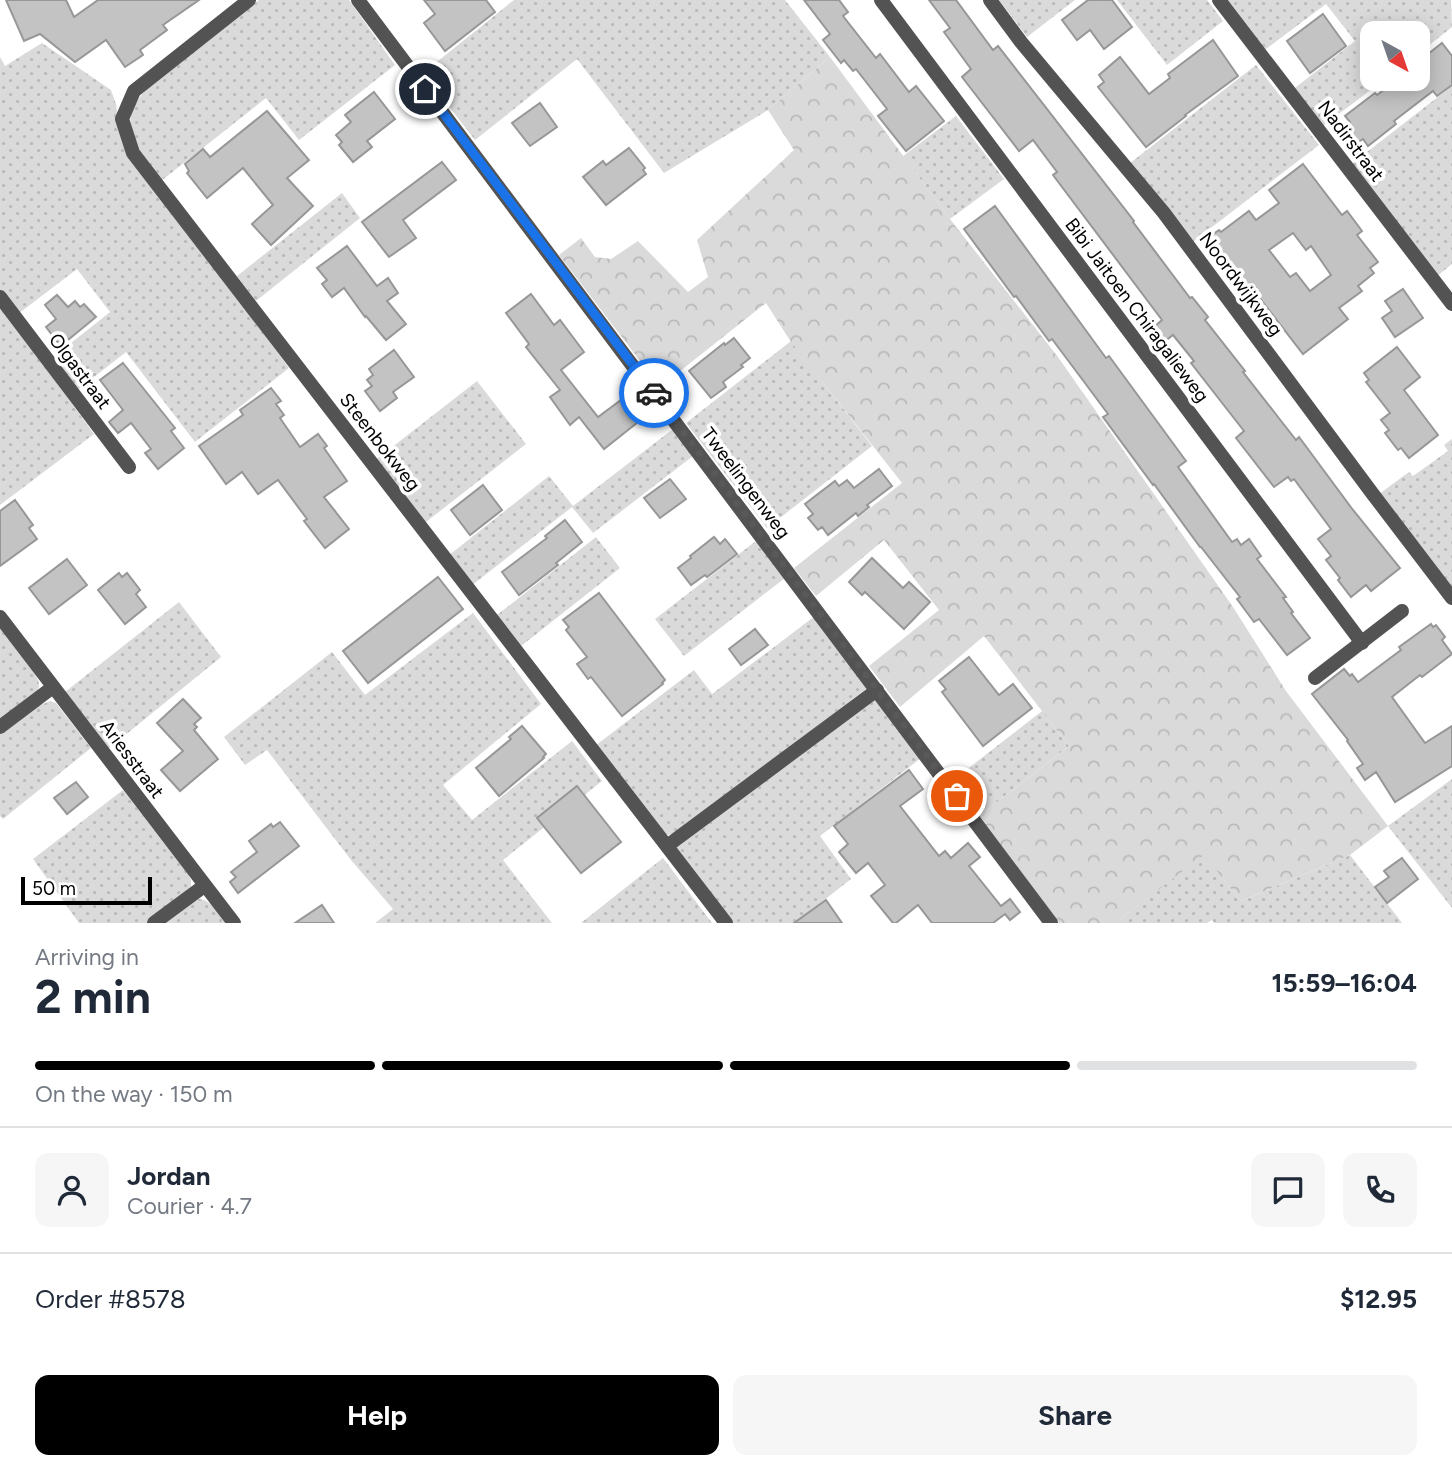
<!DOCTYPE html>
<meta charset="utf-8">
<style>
body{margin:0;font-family:Figtree,sans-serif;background:#f6f6f7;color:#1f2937;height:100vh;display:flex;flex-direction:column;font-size:26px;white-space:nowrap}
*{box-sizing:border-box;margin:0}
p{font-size:23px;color:#747a83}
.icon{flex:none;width:38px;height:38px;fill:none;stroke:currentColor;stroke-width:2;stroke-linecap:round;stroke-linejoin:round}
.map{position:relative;height:923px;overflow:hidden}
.sheet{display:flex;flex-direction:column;background:#fff;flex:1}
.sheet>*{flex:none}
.needle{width:46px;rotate:140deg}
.buttons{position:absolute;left:1360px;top:21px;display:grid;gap:14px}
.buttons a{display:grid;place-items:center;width:70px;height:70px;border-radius:14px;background:#fff;box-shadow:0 4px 18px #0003;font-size:35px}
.scale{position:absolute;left:21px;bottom:18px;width:131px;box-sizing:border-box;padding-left:7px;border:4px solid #000;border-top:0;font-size:19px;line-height:24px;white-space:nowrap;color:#000;-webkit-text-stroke:5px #fff;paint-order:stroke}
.pin{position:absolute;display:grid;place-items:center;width:60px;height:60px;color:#fff;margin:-30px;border:4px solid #fff;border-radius:50%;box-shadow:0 2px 7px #0007}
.courier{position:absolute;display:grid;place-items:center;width:70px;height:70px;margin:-35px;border:5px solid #1a73e8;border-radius:50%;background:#fff;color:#222;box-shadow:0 2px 9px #0007}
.head em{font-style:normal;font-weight:700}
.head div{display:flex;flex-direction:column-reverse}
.head{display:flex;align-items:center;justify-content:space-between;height:119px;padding:0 35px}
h1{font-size:46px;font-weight:700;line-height:52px}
.bar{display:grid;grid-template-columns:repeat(4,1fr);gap:10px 7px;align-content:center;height:84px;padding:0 35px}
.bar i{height:9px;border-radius:5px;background:#e0e1e3}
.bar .active{background:#000}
.bar p{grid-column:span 4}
.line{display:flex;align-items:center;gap:18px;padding:0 35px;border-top:2px solid #e0e1e3}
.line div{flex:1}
.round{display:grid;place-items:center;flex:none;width:74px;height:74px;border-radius:14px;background:#f6f6f7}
.cta{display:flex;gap:14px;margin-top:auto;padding:14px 35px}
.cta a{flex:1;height:80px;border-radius:14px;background:#000;color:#fff;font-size:28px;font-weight:700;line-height:80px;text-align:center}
.cta a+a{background:#f6f6f7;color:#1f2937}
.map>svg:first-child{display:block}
.grass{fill:url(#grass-dots)}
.forest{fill:url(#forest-crowns)}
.building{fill:#c3c3c3;stroke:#979797;stroke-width:2;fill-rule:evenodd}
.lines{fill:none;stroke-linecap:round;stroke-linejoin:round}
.street{stroke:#535353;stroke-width:14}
.done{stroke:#595959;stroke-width:7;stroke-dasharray:0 12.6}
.route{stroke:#1a73e8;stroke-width:9}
.labels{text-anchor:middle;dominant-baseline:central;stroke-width:7;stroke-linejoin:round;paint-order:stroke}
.street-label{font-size:19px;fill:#000;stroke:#fff}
</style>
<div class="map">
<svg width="1452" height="923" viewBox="0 0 1452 923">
<defs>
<pattern id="grass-dots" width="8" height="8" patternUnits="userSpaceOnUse" patternTransform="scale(1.75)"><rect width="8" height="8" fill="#dadada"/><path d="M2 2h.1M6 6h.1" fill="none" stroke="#b9b9b9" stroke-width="1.8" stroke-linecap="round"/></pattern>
<pattern id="forest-crowns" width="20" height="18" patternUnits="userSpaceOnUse" patternTransform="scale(1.75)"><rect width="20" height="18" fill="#dadada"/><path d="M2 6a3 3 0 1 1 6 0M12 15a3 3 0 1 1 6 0" fill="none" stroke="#b9b9b9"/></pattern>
</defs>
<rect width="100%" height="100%" fill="#fff"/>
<g class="grass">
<path d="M259 0H349L395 65 299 140 266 98 161 181C133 144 113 122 152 83Z"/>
<polygon points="514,0 785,0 830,57 768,110 664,173 577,59 475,140 423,73"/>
<polygon points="999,0 1075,0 1027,37"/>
<polygon points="1117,0 1207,0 1223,21 1167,65"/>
<polygon points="1222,0 1451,0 1452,27 1418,54 1418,33 1372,33 1372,79 1385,79 1319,129 1291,91 1355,41 1326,4 1262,52"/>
<polygon points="42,43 111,90 116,104 119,125 222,277 289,368 195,442 126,352 76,391 51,359 110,312 77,269 18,314 0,291 0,57 5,66"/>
<polygon points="1256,65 1319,145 1186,247 1125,167"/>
<polygon points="1452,86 1452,264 1436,277 1349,166"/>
<polygon points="956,116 1004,179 950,219 903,156"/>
<polygon points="342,193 360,218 256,301 237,276"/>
<polygon points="0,305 94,434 0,505"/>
<polygon points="791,341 872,446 767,528 686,423"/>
<polygon points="477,381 526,444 422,525 373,462"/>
<polygon points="673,429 693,456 593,533 572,507 471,586 448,556 549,476 573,506"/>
<polygon points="1452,439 1452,605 1375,497 1409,472 1413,476 1448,451 1444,445"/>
<polygon points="596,537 620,568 516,650 492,619"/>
<polygon points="756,541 785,578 684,656 655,619"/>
<polygon points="179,602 221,657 108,749 65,692"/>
<polygon points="473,613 541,704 443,785 472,820 572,741 602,781 503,860 552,923 375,923 393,909 351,860 267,750 245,765 224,737 332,652 365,695"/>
<polygon points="815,616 866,681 866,689 674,834 667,835 658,832 591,749 694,670 712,694"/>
<path d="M0 628C9 640 34 668 38 680 40 686 39 687 37 692L0 722Z"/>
<polygon points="872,699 877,700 921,758 820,836 851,879 795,923 723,923 674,849"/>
<polygon points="50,701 56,703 91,748 3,819 0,816 0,734 36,707"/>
<polygon points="1042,711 1069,746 979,816 952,781"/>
<polygon points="1452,779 1452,908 1388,826"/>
<polygon points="123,790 188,874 191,880 191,886 184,895 148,923 79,923 33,859"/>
<polygon points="1204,854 1241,901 1350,855 1402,923 1214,923 1212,920 1207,923 1115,923"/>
<polygon points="663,858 712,923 581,923"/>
<path d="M199 899C212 900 218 914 225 923H165L190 904Z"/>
</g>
<polygon class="forest" points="830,57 950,219 1058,357 1233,607 1286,691 1388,826 1350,855 1241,901 1204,855 1115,923 1059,923 979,816 1069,746 984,636 900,707 869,666 939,610 884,540 816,596 794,568 902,483 791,342 766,303 660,387 559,255 581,238 595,257 611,259 638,241 688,292 708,277 697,240 794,150 768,110"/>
<g class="building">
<polygon points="6,0 66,0 74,17 98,0 199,0 163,25 167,30 140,50 143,55 125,67 106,40 75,62 40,34 24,41"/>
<polygon points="424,0 486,0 495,12 445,51 424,23 435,14"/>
<polygon points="804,0 839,0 848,12 843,16 876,58 880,54 909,92 916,86 944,121 906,151 878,116 887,109 856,69 853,71 844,60 841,63 823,40 830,34"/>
<polygon points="929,0 956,0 993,50 998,46 1134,221 1133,222 1190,298 1192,297 1208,317 1205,320 1245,371 1243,372 1278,417 1296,440 1299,437 1353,510 1400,568 1371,591 1366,585 1351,597 1338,580 1340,578 1326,560 1331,556 1318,539 1331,529 1294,479 1291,481 1288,477 1274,487 1236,438 1244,431 1191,363 1194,361 1173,335 1160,345 1149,331 1162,320 1053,175 1057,172 1033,140 1019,151 962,77 971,69 944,32 950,28"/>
<polygon points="1088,0 1112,0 1132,27 1104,49 1090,30 1077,40 1062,20"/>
<polygon points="1323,14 1346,46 1310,73 1287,41"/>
<polygon points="1213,40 1238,76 1185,115 1186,116 1146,147 1098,87 1104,82 1099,75 1120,57 1149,94 1170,78 1168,74"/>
<polygon points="1442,43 1452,56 1452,85 1437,96 1433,91 1394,121 1396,124 1368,146 1363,139 1357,143 1344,127 1350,122 1345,116 1375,93 1377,95 1393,83 1396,87 1406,79 1418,79 1418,62"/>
<polygon points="374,92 395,119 367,141 372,147 353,162 339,145 342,142 336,135 351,122 345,115"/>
<polygon points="540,103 557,127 530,146 512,123"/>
<polygon points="267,111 309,160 287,178 313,206 271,245 252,224 273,205 243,168 207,198 187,173 189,171 185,164 203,149 210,157"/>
<polygon points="629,148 645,168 643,170 646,174 606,205 583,177 603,161 606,165"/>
<polygon points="442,162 456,180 403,220 416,238 389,257 362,222"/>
<path d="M1303 164 1342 215 1347 211 1362 231 1357 235 1378 262 1370 268 1374 273 1358 286 1362 291 1339 308 1348 319 1303 354 1251 287 1248 289 1237 275 1234 277 1219 258 1222 255 1208 238 1219 230 1221 232 1249 211 1256 220 1279 203 1269 190ZM1293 233 1306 250 1311 246 1331 275 1310 291 1296 273 1290 277 1269 250Z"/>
<polygon points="995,206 1106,358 1109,356 1186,461 1178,467 1232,542 1237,539 1241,545 1249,539 1261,556 1257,559 1286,597 1283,598 1293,612 1291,613 1310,638 1287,655 1259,619 1254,622 1237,599 1240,597 1201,547 1200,547 1154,484 1153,485 1103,417 1108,414 1076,371 1052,339 1049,341 1016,296 1014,297 964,229"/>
<polygon points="347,246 377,286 388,278 398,293 387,301 406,324 386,340 366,316 365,317 344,288 332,297 322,284 327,280 317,268"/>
<polygon points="1403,289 1423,318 1395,337 1382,318 1392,311 1385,301"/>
<polygon points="531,294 554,325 560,320 584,352 561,370 598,417 621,400 638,422 604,449 579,417 570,425 550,397 560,390 526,347 529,344 506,313"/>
<polygon points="57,295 68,307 75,301 80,307 84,304 96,317 68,340 67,338 59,344 46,327 56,319 45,305"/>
<polygon points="734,338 750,358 741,365 743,367 723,382 726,387 711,398 689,371 724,343 725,345"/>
<polygon points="1397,347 1420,377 1404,390 1438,435 1409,458 1401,448 1398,450 1385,433 1389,430 1381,420 1390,413 1366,382 1369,380 1364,373"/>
<polygon points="394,350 414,377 393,392 397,398 380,411 365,391 372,386 367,380 373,375 369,369"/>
<polygon points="123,363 175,428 171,431 184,448 158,469 145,453 151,449 131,423 118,433 109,422 123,410 100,380"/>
<polygon points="271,388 281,401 276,404 284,415 280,418 300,447 318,434 327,446 324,448 347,481 324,497 349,529 325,548 304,521 307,519 278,480 258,494 242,472 226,484 199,446 243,415 240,410"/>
<polygon points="879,469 892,486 867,505 869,507 858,516 856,513 828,535 822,527 818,530 808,518 813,514 805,504 835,481 839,486 847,480 854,488"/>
<polygon points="670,479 686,499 660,518 644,498"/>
<polygon points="483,485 502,510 470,535 451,510"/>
<polygon points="15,500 33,525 29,528 37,539 0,566 0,511"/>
<polygon points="565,520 582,542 556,563 558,565 519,595 502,572 547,538 545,536"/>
<polygon points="714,537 720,544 725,539 737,554 707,577 705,575 691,585 678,568 691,558 690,556"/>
<polygon points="872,558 903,588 909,582 930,602 904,629 865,592 862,595 849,582"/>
<polygon points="67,559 87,585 49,614 29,588"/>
<polygon points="119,573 122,577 127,573 140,590 136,594 146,607 125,624 98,590"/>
<polygon points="438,577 463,609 368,683 343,651"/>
<polygon points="599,593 665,680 662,683 663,684 622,716 591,677 588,679 577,664 587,657 566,630 569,627 563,620"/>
<polygon points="1431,624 1433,627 1436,625 1445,637 1442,640 1452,654 1422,677 1420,675 1392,697 1425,743 1452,726 1452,766 1395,802 1376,772 1365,780 1357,768 1363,764 1347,741 1348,740 1312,694 1344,669 1350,676 1352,674 1358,682 1401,650 1399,647"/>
<polygon points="755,629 768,645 741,665 729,649"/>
<polygon points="969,657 999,695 1013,684 1032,708 983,746 942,692 946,689 939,681"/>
<polygon points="183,699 201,718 194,724 197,727 194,730 218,759 180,791 161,770 183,751 157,723"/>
<polygon points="522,726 546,754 543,757 544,758 499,796 476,768 511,739 509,737"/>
<polygon points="909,770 923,789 900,806 939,856 945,851 951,858 968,843 980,857 969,866 1001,906 1010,899 1020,912 1010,920 1005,914 993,923 932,923 918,905 896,923 893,923 871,896 885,885 868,863 856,873 839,852 848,844 834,826"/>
<polygon points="76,782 88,797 67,814 54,798"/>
<polygon points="577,786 621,842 581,873 537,818"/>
<polygon points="280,822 299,846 238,893 230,882 236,877 231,872 257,852 249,841 271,824 273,827"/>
<polygon points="1402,858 1418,879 1387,903 1375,887 1389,877 1384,871"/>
<polygon points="826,900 842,923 794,923"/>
<polygon points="322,905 334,923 295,923"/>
</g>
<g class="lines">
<g class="street">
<polyline points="249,0 134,91 122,119 133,153 726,923"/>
<polyline points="358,0 1051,923"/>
<polyline points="881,0 1362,643"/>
<polyline points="990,0 1021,42 1164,213 1372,493 1452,598"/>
<polyline points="1219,0 1452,304"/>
<polyline points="0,297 129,467"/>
<polyline points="0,617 234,923"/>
<polyline points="1315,678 1402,611"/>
<polyline points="0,727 53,687"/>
<polyline points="667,846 877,690"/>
<polyline points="154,923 204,886"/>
</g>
</g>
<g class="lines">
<polyline class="done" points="654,393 957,796"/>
<polyline class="route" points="425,89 654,393"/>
</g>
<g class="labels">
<g class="street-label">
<text transform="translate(1351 141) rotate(53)">Nadirstraat</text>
<text transform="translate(1241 284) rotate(53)">Noordwijkweg</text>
<text transform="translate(1137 310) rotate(53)">Bibi Jaitoen Chiragalieweg</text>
<text transform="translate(80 371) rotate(53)">Olgastraat</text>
<text transform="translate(380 442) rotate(52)">Steenbokweg</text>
<text transform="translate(746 483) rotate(53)">Tweelingenweg</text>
<text transform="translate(132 759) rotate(53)">Ariesstraat</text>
</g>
</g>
</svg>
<div class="buttons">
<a><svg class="needle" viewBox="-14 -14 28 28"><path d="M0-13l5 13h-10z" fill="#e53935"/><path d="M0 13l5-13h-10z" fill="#747a83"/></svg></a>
</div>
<div class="scale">50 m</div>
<div class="pin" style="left:957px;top:796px;background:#ea580c"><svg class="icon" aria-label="bag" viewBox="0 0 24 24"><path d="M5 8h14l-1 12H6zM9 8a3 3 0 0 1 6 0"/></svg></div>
<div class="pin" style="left:425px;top:89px;background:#1f2937"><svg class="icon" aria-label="home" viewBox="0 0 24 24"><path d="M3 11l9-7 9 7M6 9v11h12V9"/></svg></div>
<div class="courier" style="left:654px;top:393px"><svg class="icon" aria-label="car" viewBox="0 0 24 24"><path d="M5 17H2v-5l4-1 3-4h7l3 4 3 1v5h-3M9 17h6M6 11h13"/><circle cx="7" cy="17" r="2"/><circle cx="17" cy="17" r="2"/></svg></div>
</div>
<section class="sheet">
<div class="head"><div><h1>2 min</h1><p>Arriving in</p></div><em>15:59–16:04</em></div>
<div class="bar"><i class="active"></i><i class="active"></i><i class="active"></i><i></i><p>On the way · 150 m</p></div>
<div class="line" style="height:126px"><a class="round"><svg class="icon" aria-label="person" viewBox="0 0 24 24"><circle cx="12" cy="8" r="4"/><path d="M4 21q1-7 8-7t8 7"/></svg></a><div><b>Jordan</b><p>Courier · 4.7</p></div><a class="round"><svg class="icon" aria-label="chat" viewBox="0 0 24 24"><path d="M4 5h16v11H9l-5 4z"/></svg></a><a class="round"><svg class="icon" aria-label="phone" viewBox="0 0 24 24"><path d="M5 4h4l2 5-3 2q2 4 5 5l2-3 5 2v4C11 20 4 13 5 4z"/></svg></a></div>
<div class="line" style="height:91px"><div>Order #8578</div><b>$12.95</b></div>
<div class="cta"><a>Help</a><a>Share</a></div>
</section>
